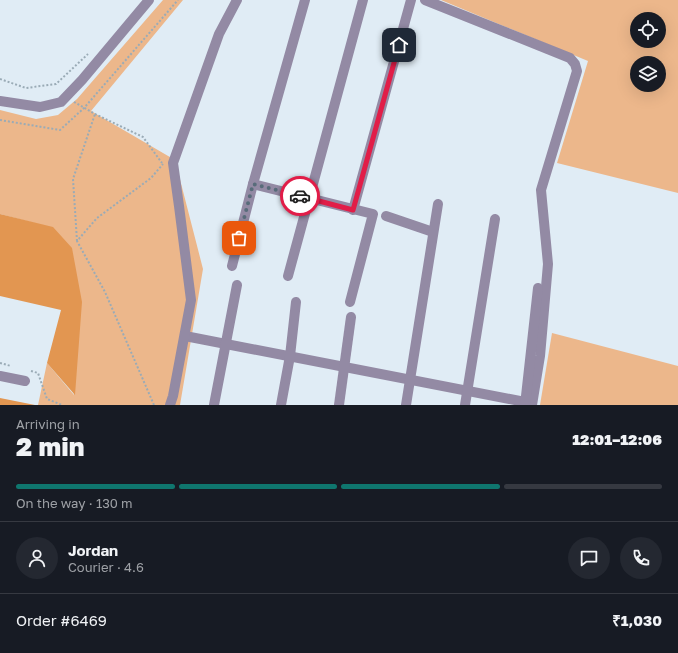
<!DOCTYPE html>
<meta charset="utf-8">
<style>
body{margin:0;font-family:"Golos Text",sans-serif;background:#242831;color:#f1f3f6;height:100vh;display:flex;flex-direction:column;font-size:15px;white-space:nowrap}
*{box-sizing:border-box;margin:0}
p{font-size:13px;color:#9ea1a6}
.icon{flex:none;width:22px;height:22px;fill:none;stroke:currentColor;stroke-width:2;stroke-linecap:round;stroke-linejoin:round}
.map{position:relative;height:405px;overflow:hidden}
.sheet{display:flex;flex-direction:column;background:#171b24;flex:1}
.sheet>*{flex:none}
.tools{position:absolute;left:630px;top:12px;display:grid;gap:8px}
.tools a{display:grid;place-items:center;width:36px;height:36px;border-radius:50%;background:#171b24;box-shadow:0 4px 16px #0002;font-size:20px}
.pin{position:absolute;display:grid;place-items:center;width:34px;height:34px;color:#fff;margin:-17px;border-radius:8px;box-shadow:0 2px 6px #0006}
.courier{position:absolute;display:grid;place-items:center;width:40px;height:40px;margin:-20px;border:3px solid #e11d48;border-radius:50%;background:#fff;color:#222;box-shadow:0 1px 5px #0007}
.headline em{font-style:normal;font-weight:800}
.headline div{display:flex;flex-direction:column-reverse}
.headline{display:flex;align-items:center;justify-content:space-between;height:68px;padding:0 16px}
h1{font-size:26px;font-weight:800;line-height:30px}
.bar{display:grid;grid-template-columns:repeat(4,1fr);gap:6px 4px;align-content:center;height:48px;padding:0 16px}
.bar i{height:5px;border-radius:3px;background:#363941}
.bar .current{background:#0f766e}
.bar p{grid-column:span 4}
.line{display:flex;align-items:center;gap:10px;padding:0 16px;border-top:1px solid #363941}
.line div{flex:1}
.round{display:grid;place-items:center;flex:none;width:42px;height:42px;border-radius:21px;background:#242831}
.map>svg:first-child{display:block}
.green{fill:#ecb78b;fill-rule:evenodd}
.forest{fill:#e29651}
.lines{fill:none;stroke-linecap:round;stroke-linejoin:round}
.path{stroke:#9aabb6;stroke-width:2;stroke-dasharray:2 2;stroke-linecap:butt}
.minor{stroke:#938aa4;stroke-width:10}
.tertiary{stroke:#938aa4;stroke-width:10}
.done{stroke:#586c7a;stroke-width:4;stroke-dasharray:0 7.2}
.route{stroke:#e11d48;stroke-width:5}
</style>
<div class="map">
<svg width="678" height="405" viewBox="0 0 678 405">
<rect width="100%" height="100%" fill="#e0ecf5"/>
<g class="green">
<polygon points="163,0 183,0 91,111 175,160 203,269 180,405 38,405 47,363 74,395 53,228 0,214 0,110 36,119 58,115 77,99"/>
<path d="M441 0H678V193L557 163 588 61ZM637 19H659V41H637ZM637 63H659V85H637Z"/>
<polygon points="552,333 678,366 678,405 540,405"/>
</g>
<g class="forest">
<polygon points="0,214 53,227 72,248 82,302 75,395 47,363 61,310 0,296"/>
<polygon points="0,398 35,405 0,405"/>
</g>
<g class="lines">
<g class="path">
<polyline points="0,79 26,88 56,84 88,54"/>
<polyline points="74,102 95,114 143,137 162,163"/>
<polyline points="0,120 60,130 84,108 178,0"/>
<polyline points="77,241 73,179 95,114"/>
<polyline points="0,363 11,366"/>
<polyline points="31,371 38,373 47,399 62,405"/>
<polyline points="154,405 105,292 77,241 97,218 151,178 163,164"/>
</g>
<g class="minor">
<polyline points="425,0 570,58 575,64 577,71 541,190 548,264 540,356 532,405"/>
<polyline points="253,184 373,214 350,302"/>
<polyline points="353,210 411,0"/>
<polyline points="386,216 433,232"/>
<polyline points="232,266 253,184 305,0"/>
<polyline points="288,276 363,0"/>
<polyline points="185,336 525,402"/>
<polyline points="0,376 25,381"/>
<polyline points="170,405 173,396 191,300 179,206 173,163 219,34 237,0"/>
<polyline points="214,405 237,285"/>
<polyline points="281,405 290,356 296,302"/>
<polyline points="339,405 351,317"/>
<polyline points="406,405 438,204"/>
<polyline points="465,405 495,219"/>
<polyline points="525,405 538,288"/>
</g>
<polyline class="tertiary" points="0,101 40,107 61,102 82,80 149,0"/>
</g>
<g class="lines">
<polyline class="done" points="239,238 253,184 300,196"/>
<polyline class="route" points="300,196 353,210 399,45"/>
</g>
</svg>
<div class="tools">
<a><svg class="icon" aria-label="locate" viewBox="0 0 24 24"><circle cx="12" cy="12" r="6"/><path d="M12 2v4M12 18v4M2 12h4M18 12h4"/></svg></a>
<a><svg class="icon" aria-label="layers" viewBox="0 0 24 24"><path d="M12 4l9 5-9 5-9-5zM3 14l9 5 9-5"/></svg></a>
</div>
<div class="pin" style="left:239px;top:238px;background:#ea580c"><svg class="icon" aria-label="bag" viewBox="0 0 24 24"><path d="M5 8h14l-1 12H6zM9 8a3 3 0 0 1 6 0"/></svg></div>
<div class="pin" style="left:399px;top:45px;background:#1f2937"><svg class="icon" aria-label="home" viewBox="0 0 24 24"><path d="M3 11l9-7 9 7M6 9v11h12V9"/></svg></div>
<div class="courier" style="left:300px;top:196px"><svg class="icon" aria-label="car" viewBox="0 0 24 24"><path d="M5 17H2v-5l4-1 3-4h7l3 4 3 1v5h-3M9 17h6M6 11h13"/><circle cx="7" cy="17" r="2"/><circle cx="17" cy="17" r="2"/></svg></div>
</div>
<section class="sheet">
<div class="headline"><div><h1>2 min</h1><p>Arriving in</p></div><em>12:01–12:06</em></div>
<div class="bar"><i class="current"></i><i class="current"></i><i class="current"></i><i></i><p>On the way · 130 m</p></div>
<div class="line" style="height:72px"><a class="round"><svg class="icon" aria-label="person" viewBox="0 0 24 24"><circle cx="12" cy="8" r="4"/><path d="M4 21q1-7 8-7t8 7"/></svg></a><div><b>Jordan</b><p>Courier · 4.6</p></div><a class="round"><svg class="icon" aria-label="chat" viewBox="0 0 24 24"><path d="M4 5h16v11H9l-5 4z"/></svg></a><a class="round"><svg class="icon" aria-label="phone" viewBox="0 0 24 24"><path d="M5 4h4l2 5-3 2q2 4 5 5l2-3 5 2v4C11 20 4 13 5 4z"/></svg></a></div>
<div class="line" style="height:52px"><div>Order #6469</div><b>₹1,030</b></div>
</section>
